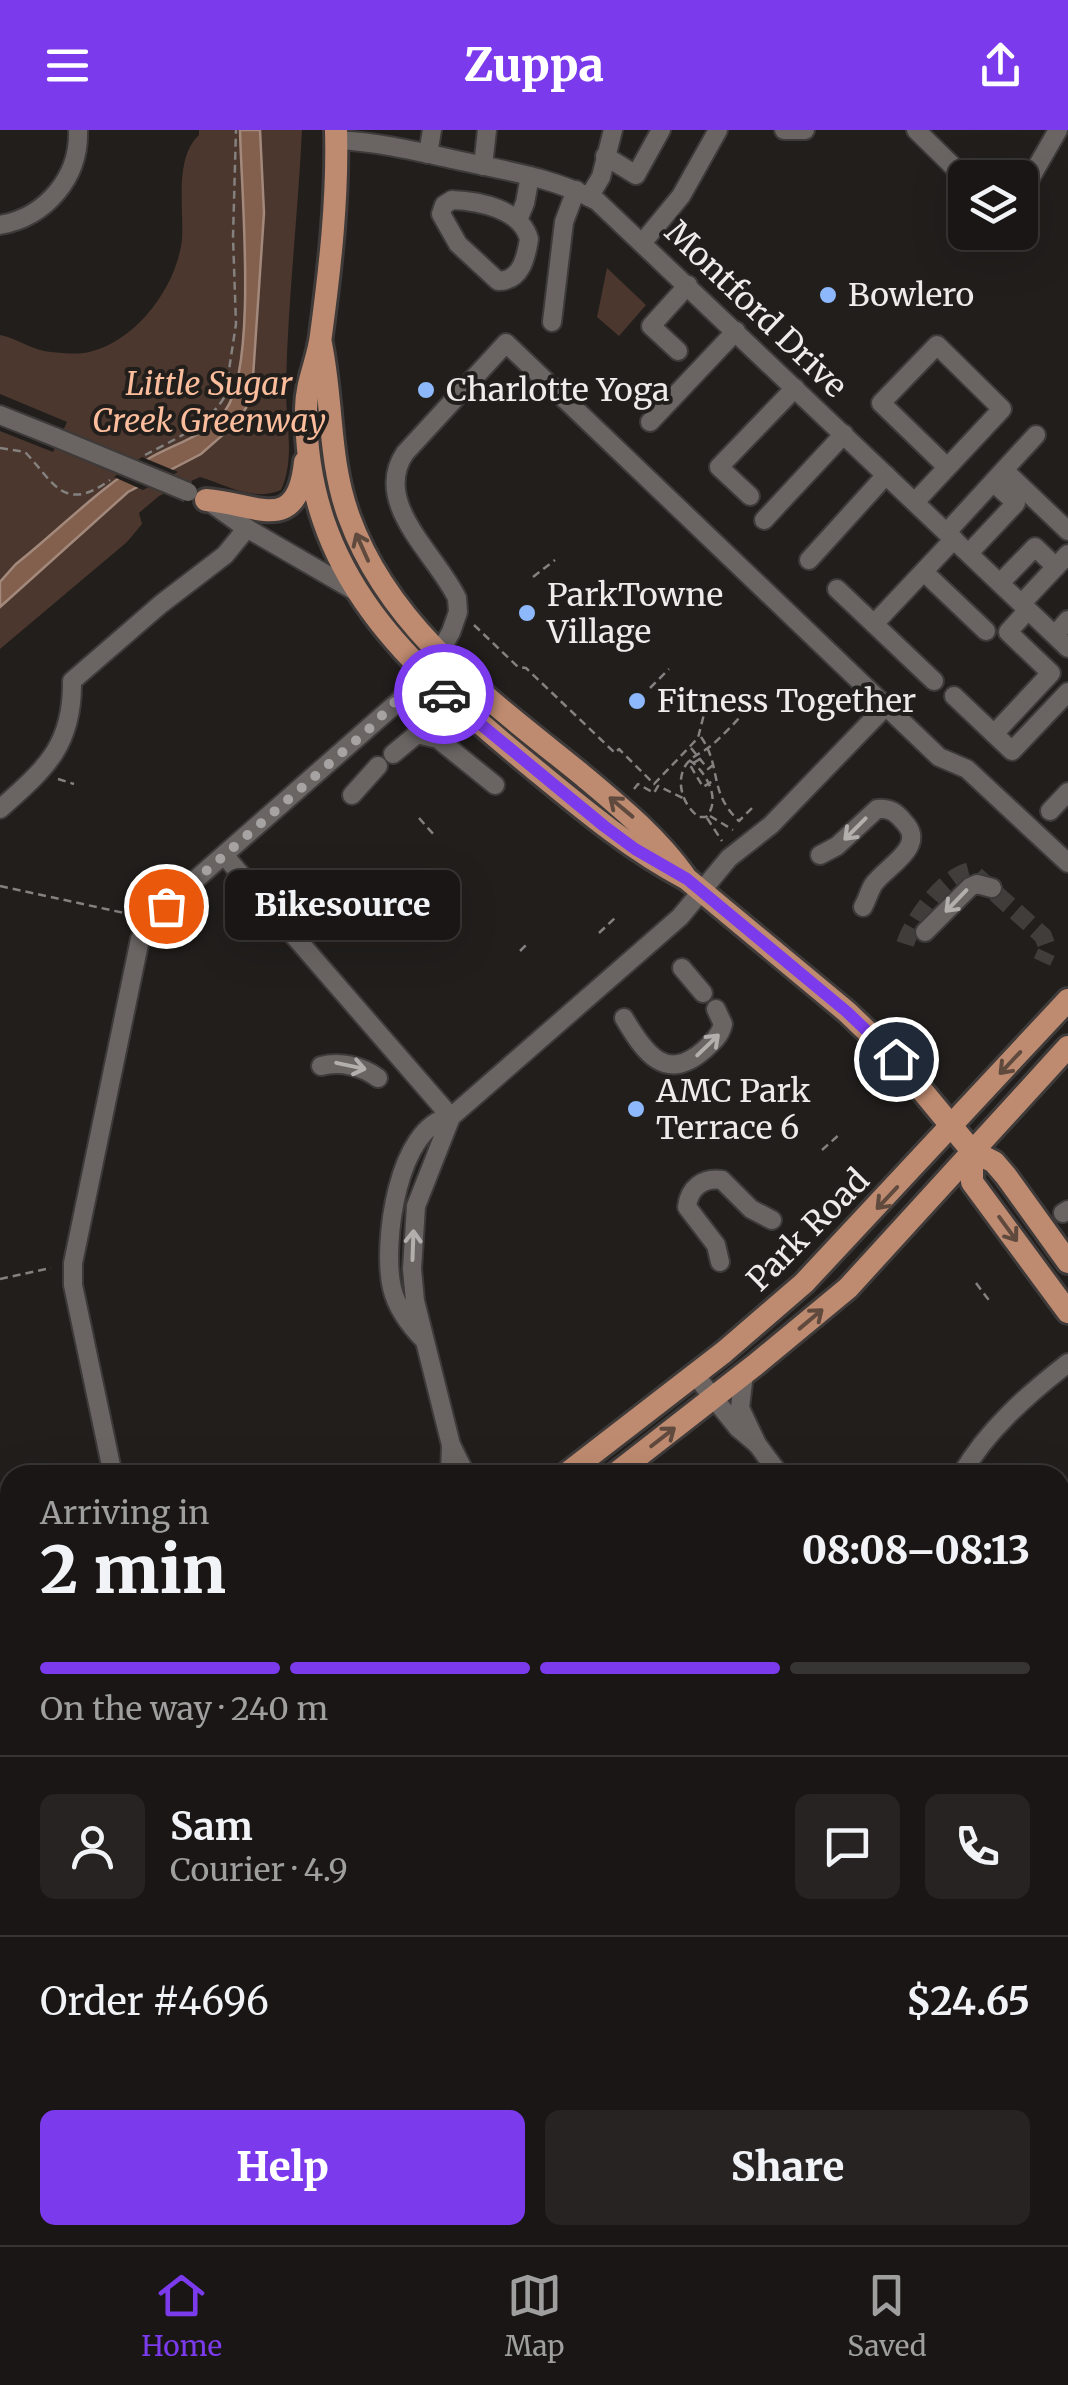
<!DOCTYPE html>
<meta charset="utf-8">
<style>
body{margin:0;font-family:Merriweather,serif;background:#262322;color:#f1f3f6;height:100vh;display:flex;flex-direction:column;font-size:38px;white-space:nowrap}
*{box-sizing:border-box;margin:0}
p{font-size:32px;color:#9f9fa0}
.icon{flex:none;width:55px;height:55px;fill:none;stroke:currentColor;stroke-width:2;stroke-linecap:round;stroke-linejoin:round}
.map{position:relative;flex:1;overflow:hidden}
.side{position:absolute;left:0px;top:1335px;width:1070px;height:780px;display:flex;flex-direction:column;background:#191615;border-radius:30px 30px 0 0;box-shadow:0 10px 40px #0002,0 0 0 2px #373534}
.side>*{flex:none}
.tools{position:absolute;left:948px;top:30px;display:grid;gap:20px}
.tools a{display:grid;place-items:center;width:90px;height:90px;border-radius:15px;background:#191615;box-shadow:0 10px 40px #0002,0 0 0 2px #373534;font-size:50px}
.pin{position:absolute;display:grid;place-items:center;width:85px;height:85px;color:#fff;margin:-42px;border:5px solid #fff;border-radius:50%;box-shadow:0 2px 10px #0007}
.courier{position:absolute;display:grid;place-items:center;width:100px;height:100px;margin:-50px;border:8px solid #7c3aed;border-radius:50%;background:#fff;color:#222;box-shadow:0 2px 12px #0007}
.bubble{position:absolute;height:70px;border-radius:15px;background:#191615;box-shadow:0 10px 40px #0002,0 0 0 2px #373534;font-size:32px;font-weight:800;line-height:70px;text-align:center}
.headline em{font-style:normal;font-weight:800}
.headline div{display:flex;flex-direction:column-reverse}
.headline{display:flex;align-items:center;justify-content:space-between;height:170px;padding:0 40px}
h1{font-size:65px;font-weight:800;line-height:75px}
.bar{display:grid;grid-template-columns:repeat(4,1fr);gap:15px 10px;align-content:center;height:120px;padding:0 40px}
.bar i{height:12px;border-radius:8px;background:#373534}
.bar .active{background:#7c3aed}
.bar p{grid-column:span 4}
.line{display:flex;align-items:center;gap:25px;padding:0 40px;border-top:2px solid #373534}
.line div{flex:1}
.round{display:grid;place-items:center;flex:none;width:105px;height:105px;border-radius:15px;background:#262322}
.cta{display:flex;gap:20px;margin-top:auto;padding:20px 40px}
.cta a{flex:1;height:115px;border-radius:15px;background:#7c3aed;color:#fff;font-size:40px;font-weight:800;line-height:115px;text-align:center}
.cta a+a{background:#262322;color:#f1f3f6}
header{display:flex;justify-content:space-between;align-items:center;height:130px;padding:0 40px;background:#7c3aed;color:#fff;font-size:45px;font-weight:800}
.menu{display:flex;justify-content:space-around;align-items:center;height:140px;border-top:2px solid #373534;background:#191615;font-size:28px;color:#9f9fa0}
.menu a{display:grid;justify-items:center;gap:5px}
.menu .active{color:#7c3aed}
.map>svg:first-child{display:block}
.green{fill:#4b372d}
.water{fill:#835f4d;stroke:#a3897c;stroke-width:2.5}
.pier{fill:#211e1c}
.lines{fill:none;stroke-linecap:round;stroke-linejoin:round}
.minor-tunnel{stroke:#403d3b;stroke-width:18;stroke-dasharray:18 9;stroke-linecap:butt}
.minor-casing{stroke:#3d3a39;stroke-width:22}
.major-casing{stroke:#3d3a39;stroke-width:28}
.path{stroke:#84817f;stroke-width:2.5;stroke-dasharray:8 5;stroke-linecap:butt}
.minor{stroke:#6a6563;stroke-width:18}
.major{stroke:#bf8b70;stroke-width:22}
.minor-bridge-casing{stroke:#3d3a39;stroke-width:22;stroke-linecap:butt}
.path-bridge{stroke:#84817f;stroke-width:2.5;stroke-dasharray:8 5;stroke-linecap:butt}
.minor-bridge{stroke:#6a6563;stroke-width:18}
.oneway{stroke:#604a3e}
.oneway2{stroke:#b3afad}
.done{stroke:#a6a3a2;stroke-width:10;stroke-dasharray:0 18}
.route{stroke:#7c3aed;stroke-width:12}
.poi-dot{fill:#8db9fc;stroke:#211e1c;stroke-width:4}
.labels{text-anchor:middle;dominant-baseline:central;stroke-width:8;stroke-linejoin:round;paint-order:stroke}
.poi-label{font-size:32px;fill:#eeebea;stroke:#211e1c;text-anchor:start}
.street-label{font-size:32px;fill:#eeebea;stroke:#211e1c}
.park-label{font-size:32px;font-style:italic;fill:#fbbd9c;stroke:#211e1c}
</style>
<header><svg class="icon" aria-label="menu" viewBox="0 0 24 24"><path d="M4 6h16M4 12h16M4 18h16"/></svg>Zuppa<svg class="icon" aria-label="share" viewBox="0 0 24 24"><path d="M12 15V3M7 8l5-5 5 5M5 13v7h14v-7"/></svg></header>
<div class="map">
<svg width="1068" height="2115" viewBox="0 0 1068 2115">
<rect width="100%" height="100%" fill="#211e1c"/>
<g class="green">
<path d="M199 0H302C298 85 288 169 286 254 285 288 296 328 281 360 252 372 227 355 200 347L159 366 139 383 142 394 127 412 0 519V301L53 322 67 292 0 264V205C17 208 33 221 51 222 62 223 78 225 89 222 137 211 177 156 182 109 184 78 174 28 199 5Z"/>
<polygon points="607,138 646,175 619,206 597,187"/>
</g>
<path class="water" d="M240 0H260L264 83 253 247 246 278 233 296 201 324 128 362 0 477V452L16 434C58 401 102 355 148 329 173 314 207 306 225 281 258 236 241 59 240 0Z"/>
<polygon class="pier" points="142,327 178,342 143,360 114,347"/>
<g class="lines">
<path class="minor-tunnel" d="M905 814C913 790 945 745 971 741L1043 806 1048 819 1042 832"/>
<defs>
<g id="minor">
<polyline points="784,0 805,0"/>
<polyline points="916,0 965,48"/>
<path d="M337 10C379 12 420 22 461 31 508 41 554 48 597 71L1068 518"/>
<polyline points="428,24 432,0"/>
<polyline points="605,26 636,45 661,0"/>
<polyline points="483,36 487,0"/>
<polyline points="1020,66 1058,0"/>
<polyline points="589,67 601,47 613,0"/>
<path d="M452 70C479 71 521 79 529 109 526 128 521 151 498 151L458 114 441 84 444 75Z"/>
<polyline points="518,90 525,73 530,46"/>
<path d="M0 95C46 87 80 47 78 0"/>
<polyline points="643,112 681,66 718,0"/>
<polyline points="552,192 564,92 576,60"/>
<polyline points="678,221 651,196 688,155"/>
<polyline points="0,285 55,307"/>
<polyline points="650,292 736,201"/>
<polyline points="1004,340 1068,401"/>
<polyline points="750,366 719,337 795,258"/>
<polyline points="207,370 243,396 355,461"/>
<polyline points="915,372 1002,279 937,215 881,273 947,337"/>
<polyline points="764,390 844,304"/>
<polyline points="947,402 1036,305"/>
<polyline points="969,423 1016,373 993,352"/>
<polyline points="809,430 886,345"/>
<polyline points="924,442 986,501"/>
<polyline points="1000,453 1035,417 1056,437"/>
<polyline points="837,459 874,494"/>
<polyline points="1022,473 1068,424"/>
<polyline points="1055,505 1068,490"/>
<polyline points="934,551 874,494 954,409"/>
<polyline points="954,566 1012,621 1068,562"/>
<polyline points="994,604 1051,543 1008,502 1028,480"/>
<polyline points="393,624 417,604 438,609 495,655"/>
<polyline points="352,665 378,636"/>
<path d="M0 679C45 639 73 616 72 551L161 474 225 425 247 398"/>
<polyline points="1050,681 1068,662"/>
<polyline points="224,725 451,987 680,787 729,728 771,695 886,576"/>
<path d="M820 725 837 716 877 679C890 678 896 682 904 692 928 717 886 736 873 755 869 762 867 770 863 777"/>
<polyline points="925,802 970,757 977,754 992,758"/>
<polyline points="682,838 703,863"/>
<path d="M624 888C645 924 666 953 704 920 713 912 720 906 723 894L716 879"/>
<path d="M321 936C340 931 362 936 378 948"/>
<polyline points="1063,1083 1068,1080"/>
<path d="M720 1132 716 1115 687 1077C689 1058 703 1047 722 1050L751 1079 772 1090"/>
<path d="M425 1211C411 1197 397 1179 392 1158 382 1115 397 995 451 987L416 1076 412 1139 415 1171 451 1315"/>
<polyline points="695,1245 738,1298 757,1314 740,1278 744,1244"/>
<polyline points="757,1314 780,1345"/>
<path d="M113 1345 73 1155V1133L140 809 153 787 399 571 439 523 451 502 458 482 457 468C437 425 371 373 405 323L506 213 939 627 967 639 1068 733"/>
<polyline points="450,1345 451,1315 466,1345"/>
<path d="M961 1345C988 1299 1027 1265 1068 1233"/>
<polyline points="1060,1499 1068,1505"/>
<polyline points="0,1610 10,1659"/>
<polyline points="1060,1722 1068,1733"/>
<polyline points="250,2105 256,2115"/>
<polyline points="605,2105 612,2115"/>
<polyline points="989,2105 997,2115"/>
</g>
<g id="major">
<path d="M336 0C338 67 330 138 321 205 318 231 306 252 306 279 306 447 408 534 527 633 578 675 628 718 687 749L847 882 896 929 972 1021 994 1032 1006 1046 1068 1132"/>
<path d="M321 214C333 272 328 330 349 387 390 500 491 571 581 644 619 676 655 705 684 745"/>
<path d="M206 370C256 373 297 407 305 332"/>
<polyline points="972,1021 972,1052 1068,1182"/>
<polyline points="565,1345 724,1222 804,1153 1068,870"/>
<polyline points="614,1345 755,1235 848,1158 1068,917"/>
<polyline points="0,1807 10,1798"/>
</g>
</defs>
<use href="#minor" class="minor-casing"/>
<use href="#major" class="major-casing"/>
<g class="path">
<path d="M0 318 25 322C54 352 63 384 110 350"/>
<path d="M145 325C173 310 209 295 225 266L236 194 233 107 236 0"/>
<polyline points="533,447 555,430"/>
<polyline points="474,495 518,537 526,538 615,623 619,619 654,654 698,608 705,580"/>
<polyline points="650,558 669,539"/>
<path d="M701 607C722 637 708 662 739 691L755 675"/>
<path d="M689 630C706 641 722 670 706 687H699C681 675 673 645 691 629 697 624 705 621 712 615 722 606 732 596 741 586"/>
<polyline points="58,649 74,654"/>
<polyline points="634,659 638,654 654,663 658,656 683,668"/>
<polyline points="710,686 733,700"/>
<polyline points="419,688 435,706"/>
<polyline points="707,688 722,711"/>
<polyline points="0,756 124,783"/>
<polyline points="599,803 617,786"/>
<polyline points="520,821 526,815"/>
<polyline points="822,1020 841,1003"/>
<polyline points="0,1149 51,1138"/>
<polyline points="976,1153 991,1173"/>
</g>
<use href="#minor" class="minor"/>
<use href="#major" class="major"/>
<defs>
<polyline id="minor-bridge" points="55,307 188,362"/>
</defs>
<use href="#minor-bridge" class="minor-bridge-casing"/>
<g class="path-bridge">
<polyline points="691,618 708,639 716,633"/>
<polyline points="700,629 690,635 703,657 716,649"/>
</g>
<use href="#minor-bridge" class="minor-bridge"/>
</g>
<defs><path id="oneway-shaft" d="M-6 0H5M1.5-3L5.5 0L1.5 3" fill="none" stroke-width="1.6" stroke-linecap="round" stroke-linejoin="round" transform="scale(2.5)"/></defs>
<g class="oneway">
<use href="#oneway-shaft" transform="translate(362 417) rotate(-114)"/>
<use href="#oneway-shaft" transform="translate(621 677) rotate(-140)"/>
<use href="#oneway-shaft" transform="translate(1010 933) rotate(133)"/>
<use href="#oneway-shaft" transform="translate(887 1068) rotate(133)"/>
<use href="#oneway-shaft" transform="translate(1008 1099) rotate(54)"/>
<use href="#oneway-shaft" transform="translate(811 1189) rotate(-40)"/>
<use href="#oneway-shaft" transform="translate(663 1307) rotate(-38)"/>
</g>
<g class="oneway2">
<use href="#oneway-shaft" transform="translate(855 699) rotate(135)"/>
<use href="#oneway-shaft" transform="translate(956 771) rotate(134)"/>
<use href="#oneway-shaft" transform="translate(708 915) rotate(-44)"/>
<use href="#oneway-shaft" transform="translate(351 936) rotate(12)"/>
<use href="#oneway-shaft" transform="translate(413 1115) rotate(-88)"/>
</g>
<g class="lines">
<polyline class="done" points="166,776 368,600 422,544 444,564"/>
<polyline class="route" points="444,564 604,696 635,719 687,749 847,882 896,929"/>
</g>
<g class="poi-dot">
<circle cx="828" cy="165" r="10"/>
<circle cx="426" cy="260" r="10"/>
<circle cx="527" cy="483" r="10"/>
<circle cx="637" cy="571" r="10"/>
<circle cx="636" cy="979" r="10"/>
</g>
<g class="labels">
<g class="poi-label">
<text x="848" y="165">Bowlero</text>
<text x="446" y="260">Charlotte Yoga</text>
<text x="547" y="465">ParkTowne<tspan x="547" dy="37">Village</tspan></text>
<text x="657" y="571">Fitness Together</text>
<text x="656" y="961">AMC Park<tspan x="656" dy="37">Terrace 6</tspan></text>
</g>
<g class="street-label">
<text transform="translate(756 179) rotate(44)">Montford Drive</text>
<text transform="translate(808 1100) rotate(-45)">Park Road</text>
</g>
<g class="park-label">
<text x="209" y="254">Little Sugar<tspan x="209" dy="37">Creek Greenway</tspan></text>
</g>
</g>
</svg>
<div class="tools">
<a><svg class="icon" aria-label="layers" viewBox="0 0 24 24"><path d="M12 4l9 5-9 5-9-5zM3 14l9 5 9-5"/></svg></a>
</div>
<div class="pin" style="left:166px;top:776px;background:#ea580c"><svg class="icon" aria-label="bag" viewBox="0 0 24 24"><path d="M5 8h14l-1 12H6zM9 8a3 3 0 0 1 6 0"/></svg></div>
<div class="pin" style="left:896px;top:929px;background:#1f2937"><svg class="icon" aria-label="home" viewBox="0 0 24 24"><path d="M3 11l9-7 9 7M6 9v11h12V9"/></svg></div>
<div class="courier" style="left:444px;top:564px"><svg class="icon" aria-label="car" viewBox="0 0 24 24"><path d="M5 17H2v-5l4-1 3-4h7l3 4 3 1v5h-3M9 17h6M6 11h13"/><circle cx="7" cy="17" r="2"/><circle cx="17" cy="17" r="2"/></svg></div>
<div class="bubble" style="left:225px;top:740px;width:235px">Bikesource</div>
<section class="side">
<div class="headline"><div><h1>2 min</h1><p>Arriving in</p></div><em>08:08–08:13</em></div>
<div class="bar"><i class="active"></i><i class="active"></i><i class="active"></i><i></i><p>On the way · 240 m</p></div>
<div class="line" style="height:180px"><a class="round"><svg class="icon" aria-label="person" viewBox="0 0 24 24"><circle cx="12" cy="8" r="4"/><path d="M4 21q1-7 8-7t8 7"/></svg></a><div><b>Sam</b><p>Courier · 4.9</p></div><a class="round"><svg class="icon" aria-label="chat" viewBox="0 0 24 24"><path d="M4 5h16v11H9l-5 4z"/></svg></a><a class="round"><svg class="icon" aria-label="phone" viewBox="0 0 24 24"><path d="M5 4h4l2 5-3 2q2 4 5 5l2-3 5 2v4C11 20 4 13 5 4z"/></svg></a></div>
<div class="line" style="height:130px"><div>Order #4696</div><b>$24.65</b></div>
<div class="cta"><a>Help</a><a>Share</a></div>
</section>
</div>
<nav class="menu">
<a class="active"><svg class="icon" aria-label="home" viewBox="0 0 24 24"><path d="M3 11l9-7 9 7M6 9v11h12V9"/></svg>Home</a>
<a><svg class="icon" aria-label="map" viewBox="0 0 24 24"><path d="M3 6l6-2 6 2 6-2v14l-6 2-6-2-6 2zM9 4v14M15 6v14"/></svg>Map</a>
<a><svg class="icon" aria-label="saved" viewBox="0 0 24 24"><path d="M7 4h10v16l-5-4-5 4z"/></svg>Saved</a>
</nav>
